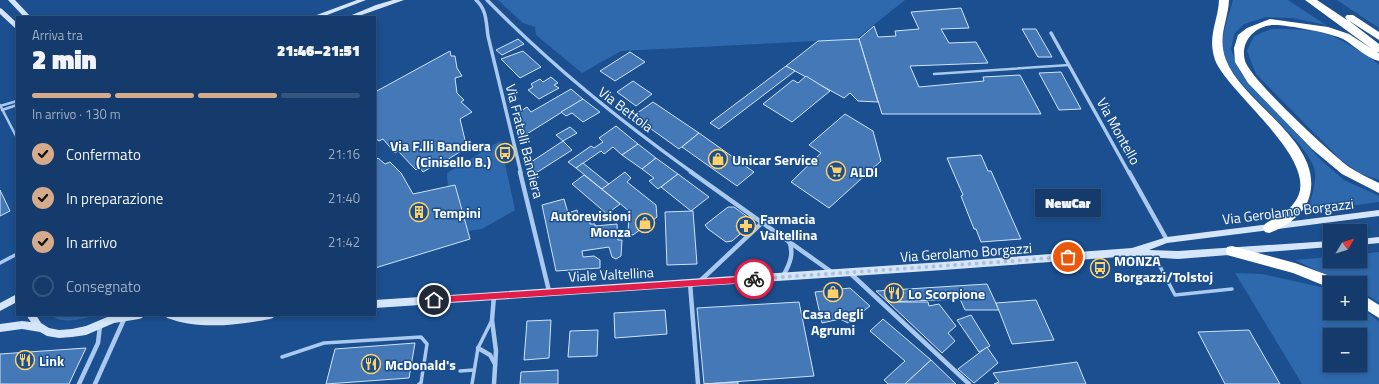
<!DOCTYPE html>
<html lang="it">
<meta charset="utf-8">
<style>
body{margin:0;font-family:"Titillium Web",sans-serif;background:#214673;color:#f1f3f6;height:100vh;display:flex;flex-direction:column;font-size:15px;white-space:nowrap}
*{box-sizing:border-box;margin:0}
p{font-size:13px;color:#9dadc1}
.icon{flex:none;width:22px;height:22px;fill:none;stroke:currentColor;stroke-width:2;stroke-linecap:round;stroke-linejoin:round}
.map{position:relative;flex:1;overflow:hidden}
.details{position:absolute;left:16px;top:16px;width:360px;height:300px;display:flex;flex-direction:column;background:#143b6b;border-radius:0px;box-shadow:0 2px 6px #0003,0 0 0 1px #33557e}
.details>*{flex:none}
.needle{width:26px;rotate:52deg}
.fabs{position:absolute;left:1323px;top:224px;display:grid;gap:8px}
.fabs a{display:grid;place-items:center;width:44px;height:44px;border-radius:0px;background:#143b6b;box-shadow:0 2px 6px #0003,0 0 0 1px #33557e;font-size:20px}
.pin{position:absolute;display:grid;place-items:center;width:34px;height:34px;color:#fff;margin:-17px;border:2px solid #fff;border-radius:50%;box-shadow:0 1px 4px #0007}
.courier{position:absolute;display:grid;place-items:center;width:40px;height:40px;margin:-20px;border:3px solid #e11d48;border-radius:50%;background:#fff;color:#222;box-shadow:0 1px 5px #0007}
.bubble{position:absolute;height:28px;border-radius:0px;background:#143b6b;box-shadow:0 2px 6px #0003,0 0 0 1px #33557e;font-size:13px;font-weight:800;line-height:28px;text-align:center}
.headline em{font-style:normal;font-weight:800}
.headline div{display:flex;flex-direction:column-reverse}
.headline{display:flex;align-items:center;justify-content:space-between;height:68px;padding:0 16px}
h1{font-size:26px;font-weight:800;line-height:30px}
.bar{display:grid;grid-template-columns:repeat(4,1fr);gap:6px 4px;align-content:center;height:48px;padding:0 16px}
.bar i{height:5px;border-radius:3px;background:#33557e}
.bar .current{background:#d6ab8b}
.bar p{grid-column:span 4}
ol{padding:0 16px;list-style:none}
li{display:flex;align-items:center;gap:12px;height:44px}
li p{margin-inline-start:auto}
li .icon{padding:4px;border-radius:50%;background:#d6ab8b;color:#111;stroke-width:4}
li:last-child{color:#9dadc1}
li i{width:22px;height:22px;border:2px solid #33557e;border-radius:50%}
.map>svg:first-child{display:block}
.green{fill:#2e69ad;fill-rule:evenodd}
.building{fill:#4478b7;stroke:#cfe3fa}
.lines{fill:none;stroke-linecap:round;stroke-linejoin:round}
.lane-far1{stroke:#a9c9ee;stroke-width:2.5}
.lane{stroke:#a9c9ee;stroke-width:3.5}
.street-far1{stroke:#a9c9ee;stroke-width:3.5}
.street{stroke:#a9c9ee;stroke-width:4.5}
.secondary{fill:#d6e6fa;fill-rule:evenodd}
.highway{fill:#fff;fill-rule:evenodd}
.route{fill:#e11d48}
.done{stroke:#afc1d8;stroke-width:4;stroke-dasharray:0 7.2}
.labels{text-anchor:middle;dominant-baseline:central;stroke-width:3;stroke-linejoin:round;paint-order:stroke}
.street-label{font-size:14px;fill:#fff;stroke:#1b4f8f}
.poi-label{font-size:14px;font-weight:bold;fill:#fff;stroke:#1b4f8f;text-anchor:start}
</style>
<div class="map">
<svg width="1379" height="384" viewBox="0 0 1379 384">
<rect width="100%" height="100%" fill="#1b4f8f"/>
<g class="green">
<polygon points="498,0 905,0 856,39 621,51 582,73 536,35 535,27 523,23"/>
<path d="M1233 0H1288L1326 25 1293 18 1266 17 1244 24 1234 34 1231 50 1241 73 1322 161 1344 180 1379 196V202L1307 212C1311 198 1319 179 1313 165 1299 132 1222 78 1222 48 1222 32 1229 15 1233 0Z"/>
<polygon points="1337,0 1379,0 1379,28"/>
<path d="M1271 29C1289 29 1307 29 1324 33 1338 37 1368 55 1379 65V180L1359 173 1340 159 1256 74 1247 51 1254 36Z"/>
<polygon points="500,141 515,210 482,229 468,231 455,185 448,187 447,173"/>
<path d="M1379 252V303L1360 290V283C1337 283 1316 270 1295 260L1330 257V261H1360V254Z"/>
<path d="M1235 273 1262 274 1330 289V313H1360V306L1379 322V384H1302ZM1330 335H1360V365H1330Z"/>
<path d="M51 315H96C82 319 64 325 51 315Z"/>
</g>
<g class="building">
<polygon points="961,8 969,28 941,29 949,43 976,42 988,63 910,66 919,87 984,81 983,77 1020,75 1041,114 882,114 859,39 874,26 878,37 896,36 895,31 919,29 911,12"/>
<polygon points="1022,29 1036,29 1052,57 1038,57"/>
<polygon points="518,39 524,44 502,55 496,50"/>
<polygon points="859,39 878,102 858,101 850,93 844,98 786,66 818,41"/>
<polygon points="450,51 451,56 455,56 457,68 462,76 455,78 457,93 464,100 461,102 472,112 460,119 465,140 471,145 442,163 440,162 423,172 419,167 416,170 398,151 395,153 383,139 379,141 375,138 375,92"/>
<polygon points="523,51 541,67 520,78 501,59"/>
<polygon points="630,52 645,62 615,81 600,71"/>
<polygon points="786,66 795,71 719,129 710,123"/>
<polygon points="1061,72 1081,109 1059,110 1039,73"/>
<polygon points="806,76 830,91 792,122 763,104 793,80 798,83"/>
<polygon points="551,77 558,83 554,85 559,88 539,99 528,90 533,87 531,84 540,79 543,82"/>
<polygon points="633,81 652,94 636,106 617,92"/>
<polygon points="571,89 583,99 522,137 516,114 527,107 531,112"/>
<polygon points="583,99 600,112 583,122 572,113 566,116 561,112"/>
<polygon points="653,102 699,133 679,149 633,116"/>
<polygon points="845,114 873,131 881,161 829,208 791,182 821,153 809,145"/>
<polygon points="616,126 638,144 622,155 613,147 604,154 601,151 576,168 568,162 591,146 594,148 603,142 599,138"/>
<polygon points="570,127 577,133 563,141 556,135"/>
<polygon points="699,133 754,172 737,186 682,147"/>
<polygon points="563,141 572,150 536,173 528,164"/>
<polygon points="638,144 656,158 642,169 622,155"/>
<polygon points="981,155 988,171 991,171 1021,239 981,242 976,229 974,229 961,196 963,195 947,158"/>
<polygon points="378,158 385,164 390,162 401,173 413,194 455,185 470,239 375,268 375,160"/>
<polygon points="656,158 678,174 658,189 649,181 654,178 642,169"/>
<polygon points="583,163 609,184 602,189 576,168"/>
<polygon points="625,172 631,178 627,182 656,205 657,217 633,235 628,234 629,211 602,189"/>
<polygon points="678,174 709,197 691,211 661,187"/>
<polygon points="584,175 620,204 607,214 572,184"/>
<polygon points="0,190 10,211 0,216"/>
<polygon points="564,199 568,213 577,210 579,218 590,217 590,224 595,224 595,226 617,224 618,240 622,240 621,256 616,259 612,257 609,247 582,251 583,257 594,256 600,260 600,268 556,271 542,205"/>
<polygon points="728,207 734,207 752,220 752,224 732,241 726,242 708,229 705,225"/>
<polygon points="693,211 697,264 667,265 665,212"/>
<polygon points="987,284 999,310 965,310 960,299 888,302 876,291"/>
<polygon points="850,288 870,306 848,323 840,319 822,323 815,292"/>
<polygon points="1036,300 1054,340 1012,344 996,303"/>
<polygon points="799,302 814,376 704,384 697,308"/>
<polygon points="888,302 928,302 929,306 939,304 956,326 948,333 955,341 942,353"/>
<polygon points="665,310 667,334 615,338 614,313"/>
<polygon points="971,315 990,346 979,352 957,320"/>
<polygon points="883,319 931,360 905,384 888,384 884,380 905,361 870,331"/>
<polygon points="551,320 549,358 524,360 527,321"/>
<polygon points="598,330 597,356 568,357 570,331"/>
<polygon points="1249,330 1280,384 1225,384 1198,332"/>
<polygon points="415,343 409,378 326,384 335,349"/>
<polygon points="987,347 998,363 974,383 958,369"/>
<polygon points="86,348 69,384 0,384 0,354"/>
<polygon points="931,360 956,384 905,384"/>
<polygon points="1077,362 1086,384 994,384 999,382 993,373"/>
<polygon points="558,370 558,384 520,384 521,372"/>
<polygon points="738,382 738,384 704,384"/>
</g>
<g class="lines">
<g class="lane-far1">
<polyline points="934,74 1069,65"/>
<polyline points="0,105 17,138"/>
<polyline points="0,106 17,101"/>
<polyline points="2,110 17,105"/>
</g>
<g class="lane">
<polyline points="1154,255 1175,295 1232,289"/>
<polyline points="0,263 17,254"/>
<polyline points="282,357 324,343 421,337 427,344 421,383 419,384"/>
<polyline points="460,371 474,370"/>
<polyline points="472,384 478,348 492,320"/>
</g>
<g class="street-far1">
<path d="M476 0C487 10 486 22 488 36L521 173"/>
<path d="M487 0C552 66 618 119 693 173"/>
<polyline points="1051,33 1129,173"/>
</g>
<g class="street">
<polyline points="520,172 549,291"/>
<polyline points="691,172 833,273"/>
<polyline points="1129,172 1167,240"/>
<polyline points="850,273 969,384"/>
<path d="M783 276C790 264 795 252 788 239"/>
<polyline points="700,281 764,221"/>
<polyline points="690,283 698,384"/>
<polyline points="494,296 492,320 496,351 494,384"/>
<polyline points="478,348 490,355 495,364"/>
<polyline points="79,384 98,343 100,326"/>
<polyline points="95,384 126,315"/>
</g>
<g class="secondary">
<polygon points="8,0 15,0 31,17 24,17"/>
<polygon points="357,0 366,0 322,17 313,17 314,16"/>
<polygon points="393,0 404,0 356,17 347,17 376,5"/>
<polygon points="0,8 2,9 17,23 17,29 15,28 0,14"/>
<polygon points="1379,210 1379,216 1167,243 1149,250 1178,251 1330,241 1330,247 1178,259 1132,256 943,270 375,308 375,300 943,262 1132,248 1167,237"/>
<polygon points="1379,237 1379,243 1360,245 1360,239"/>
<polygon points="17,294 17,302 0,311 0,303"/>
<polygon points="26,315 36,315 41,323 49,328 59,330 72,329 86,326 112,315 144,315 142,318 139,319 114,323 86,335 72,337 59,338 47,336 40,332 22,329 0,332 0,324 22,321 31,322"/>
<path d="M165 315 220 317 245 315H275L273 318 270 319C237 325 200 330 167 318Z"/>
</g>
<g class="highway">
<path d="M1219 0H1229C1228 22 1217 36 1226 60 1243 104 1326 143 1309 198 1304 214 1285 228 1269 233L1265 232 1263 228 1265 224C1274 218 1287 213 1294 203 1326 164 1229 95 1215 60 1207 36 1218 22 1219 0Z"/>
<path d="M1305 0H1317L1347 20 1345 17 1347 15H1353L1379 32V40L1348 20 1379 44V52H1377L1379 53V61C1366 58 1355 46 1343 39 1332 33 1284 24 1272 25 1253 27 1240 43 1245 61 1251 80 1331 154 1349 167 1358 173 1369 178 1379 183V193L1342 174 1312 149 1248 83 1235 62 1234 48 1238 35 1247 28 1270 19 1328 27 1349 34 1372 49Z"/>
<polygon points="1232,246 1295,263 1338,279 1340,283 1330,283 1330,288 1293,273 1227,255 1226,251 1227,247"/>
<polygon points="1360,293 1379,305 1379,318 1360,306"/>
</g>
</g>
<polygon class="route" points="754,276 757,279 754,282 434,303 431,300 434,297"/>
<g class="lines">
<polyline class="done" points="754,279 1068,257"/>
</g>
<defs>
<symbol id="bus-ring" viewBox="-11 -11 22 22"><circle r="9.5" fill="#1b4f8f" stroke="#ffd166" stroke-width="1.5"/><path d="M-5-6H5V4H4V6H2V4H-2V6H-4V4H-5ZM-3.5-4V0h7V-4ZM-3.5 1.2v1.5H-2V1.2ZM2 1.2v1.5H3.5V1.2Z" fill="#ffd166"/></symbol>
<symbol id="shop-ring" viewBox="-11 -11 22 22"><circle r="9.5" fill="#1b4f8f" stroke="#ffd166" stroke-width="1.5"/><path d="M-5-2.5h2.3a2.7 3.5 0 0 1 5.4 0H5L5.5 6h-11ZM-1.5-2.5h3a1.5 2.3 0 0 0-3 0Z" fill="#ffd166"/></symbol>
<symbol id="supermarket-ring" viewBox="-11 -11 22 22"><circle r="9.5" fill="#1b4f8f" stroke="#ffd166" stroke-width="1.5"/><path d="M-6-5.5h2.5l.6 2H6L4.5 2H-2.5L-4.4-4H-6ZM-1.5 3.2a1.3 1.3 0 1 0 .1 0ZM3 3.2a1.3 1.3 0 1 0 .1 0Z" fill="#ffd166"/></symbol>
<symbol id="building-ring" viewBox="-11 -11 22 22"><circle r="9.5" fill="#1b4f8f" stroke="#ffd166" stroke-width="1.5"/><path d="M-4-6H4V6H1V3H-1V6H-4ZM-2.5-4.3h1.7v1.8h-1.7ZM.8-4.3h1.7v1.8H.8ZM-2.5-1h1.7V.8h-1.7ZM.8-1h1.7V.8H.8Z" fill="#ffd166"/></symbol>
<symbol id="pharmacy-ring" viewBox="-11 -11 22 22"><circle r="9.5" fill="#1b4f8f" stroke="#ffd166" stroke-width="1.5"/><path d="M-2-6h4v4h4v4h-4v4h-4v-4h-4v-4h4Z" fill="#ffd166"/></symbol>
<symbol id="restaurant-ring" viewBox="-11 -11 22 22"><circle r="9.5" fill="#1b4f8f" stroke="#ffd166" stroke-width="1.5"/><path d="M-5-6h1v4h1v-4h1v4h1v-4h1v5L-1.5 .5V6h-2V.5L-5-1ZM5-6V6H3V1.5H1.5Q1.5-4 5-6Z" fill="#ffd166"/></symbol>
</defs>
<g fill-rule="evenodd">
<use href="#bus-ring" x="494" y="142" width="22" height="22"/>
<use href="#shop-ring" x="707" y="148" width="22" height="22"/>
<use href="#supermarket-ring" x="825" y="160" width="22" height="22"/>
<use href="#building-ring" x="408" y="201" width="22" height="22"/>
<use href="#shop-ring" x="634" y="212" width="22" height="22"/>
<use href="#pharmacy-ring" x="735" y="215" width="22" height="22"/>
<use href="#bus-ring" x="1089" y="257" width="22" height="22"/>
<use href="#shop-ring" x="822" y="281" width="22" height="22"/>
<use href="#restaurant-ring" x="883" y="282" width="22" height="22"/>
<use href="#restaurant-ring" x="14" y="349" width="22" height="22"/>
<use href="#restaurant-ring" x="360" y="353" width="22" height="22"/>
</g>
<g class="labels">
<g class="street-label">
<text transform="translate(626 109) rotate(37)">Via Bettola</text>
<text transform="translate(1119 131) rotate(61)">Via Montello</text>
<text transform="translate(525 141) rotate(76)">Via Fratelli Bandiera</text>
<text transform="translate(1288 211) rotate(-7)">Via Gerolamo Borgazzi</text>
<text transform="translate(966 252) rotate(-4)">Via Gerolamo Borgazzi</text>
<text transform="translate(611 274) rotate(-3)">Viale Valtellina</text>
</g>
<g class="poi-label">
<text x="491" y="145" text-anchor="end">Via F.lli Bandiera<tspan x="491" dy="16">(Cinisello B.)</tspan></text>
<text x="732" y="159">Unicar Service</text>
<text x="850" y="171">ALDI</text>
<text x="433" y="212">Tempini</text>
<text x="631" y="215" text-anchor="end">Autorevisioni<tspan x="631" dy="16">Monza</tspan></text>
<text x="760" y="218">Farmacia<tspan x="760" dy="16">Valtellina</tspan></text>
<text x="1114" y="260">MONZA<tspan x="1114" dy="16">Borgazzi/Tolstoj</tspan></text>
<text x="908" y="293">Lo Scorpione</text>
<text x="833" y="313" text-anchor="middle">Casa degli<tspan x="833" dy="16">Agrumi</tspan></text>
<text x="39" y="360">Link</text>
<text x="385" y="364">McDonald's</text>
</g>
</g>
</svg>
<div class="fabs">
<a><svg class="needle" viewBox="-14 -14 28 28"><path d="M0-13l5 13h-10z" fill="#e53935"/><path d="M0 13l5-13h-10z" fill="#9dadc1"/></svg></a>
<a>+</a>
<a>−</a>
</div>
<div class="pin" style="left:1068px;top:257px;background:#ea580c"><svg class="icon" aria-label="bag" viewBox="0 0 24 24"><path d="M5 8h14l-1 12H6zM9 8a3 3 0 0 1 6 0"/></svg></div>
<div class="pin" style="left:434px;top:300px;background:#1f2937"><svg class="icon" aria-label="home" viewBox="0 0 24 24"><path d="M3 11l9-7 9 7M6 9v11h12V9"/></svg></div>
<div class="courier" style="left:754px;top:279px"><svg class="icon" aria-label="bike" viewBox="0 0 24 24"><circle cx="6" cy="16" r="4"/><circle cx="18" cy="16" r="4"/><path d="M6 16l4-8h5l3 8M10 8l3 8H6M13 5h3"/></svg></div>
<div class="bubble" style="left:1035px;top:189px;width:66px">NewCar</div>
<section class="details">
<div class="headline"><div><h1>2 min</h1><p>Arriva tra</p></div><em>21:46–21:51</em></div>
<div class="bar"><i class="current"></i><i class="current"></i><i class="current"></i><i></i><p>In arrivo · 130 m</p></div>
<ol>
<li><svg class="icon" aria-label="check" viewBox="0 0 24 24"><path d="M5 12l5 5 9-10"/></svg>Confermato<p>21:16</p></li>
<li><svg class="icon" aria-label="check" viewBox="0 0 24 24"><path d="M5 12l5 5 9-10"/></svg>In preparazione<p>21:40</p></li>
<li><svg class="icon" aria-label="check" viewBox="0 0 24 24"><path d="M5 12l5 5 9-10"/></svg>In arrivo<p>21:42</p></li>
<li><i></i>Consegnato</li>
</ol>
</section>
</div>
